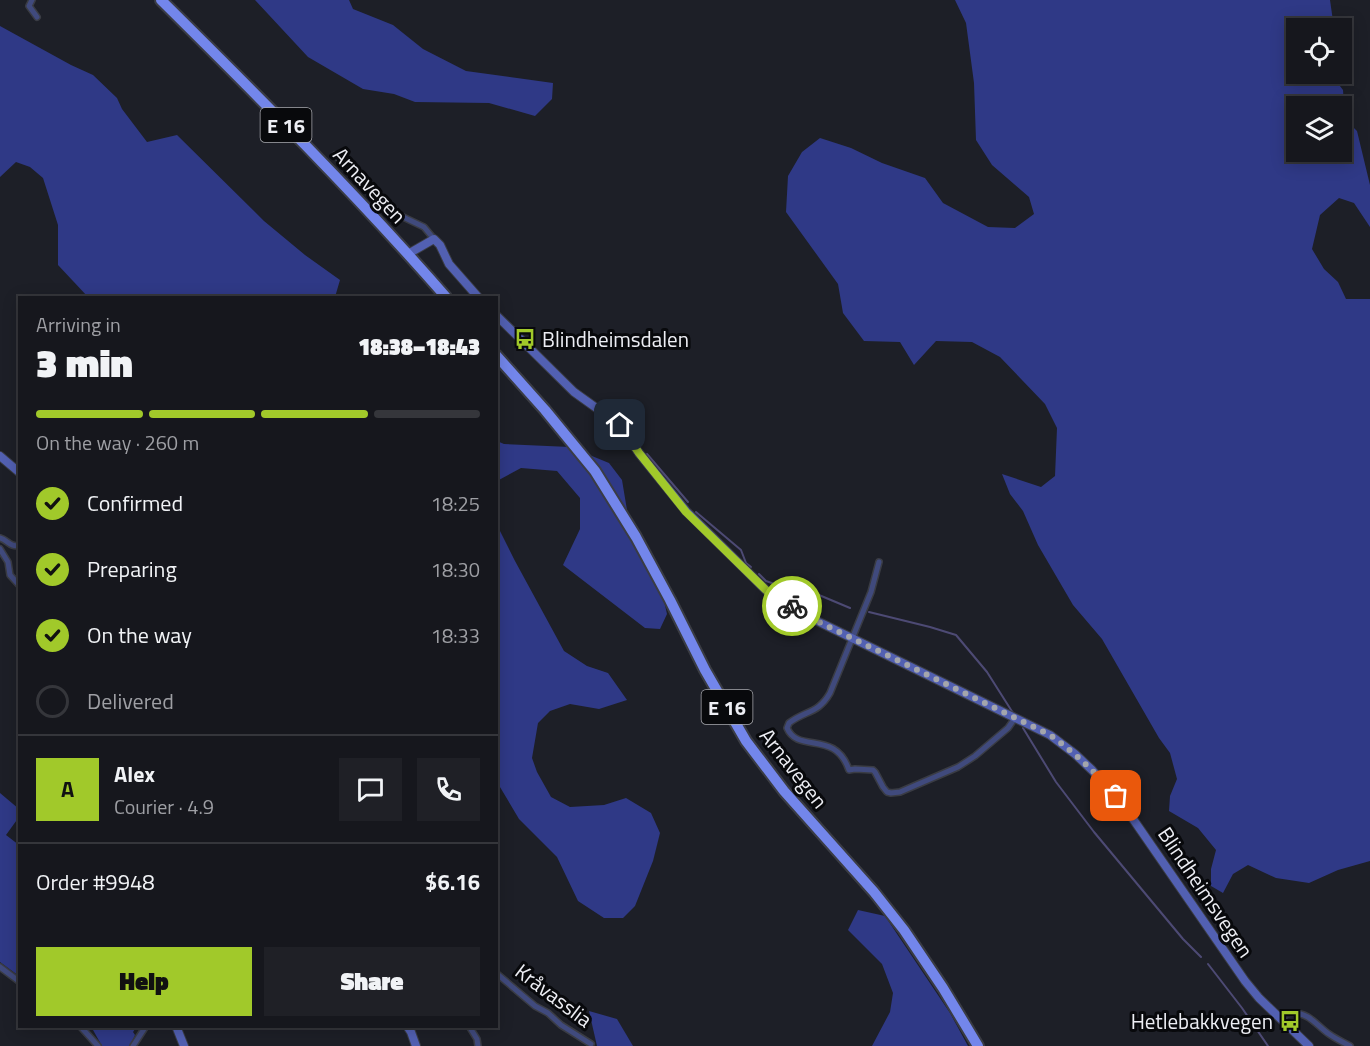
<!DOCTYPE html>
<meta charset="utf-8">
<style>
body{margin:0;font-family:"Titillium Web",sans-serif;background:#1f2026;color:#f1f3f6;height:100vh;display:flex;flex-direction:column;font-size:22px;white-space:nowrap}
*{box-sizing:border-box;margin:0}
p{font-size:20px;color:#9e9fa4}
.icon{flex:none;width:33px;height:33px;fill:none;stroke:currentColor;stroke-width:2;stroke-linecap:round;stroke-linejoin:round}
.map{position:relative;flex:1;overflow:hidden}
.drawer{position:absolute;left:18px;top:296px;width:480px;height:732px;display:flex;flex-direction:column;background:#16171d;border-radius:0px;box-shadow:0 3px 15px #0003,0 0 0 2px #35363b}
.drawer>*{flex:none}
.tools{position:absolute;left:1286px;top:18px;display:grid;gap:12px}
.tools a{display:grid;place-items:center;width:66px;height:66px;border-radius:0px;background:#16171d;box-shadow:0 3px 15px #0003,0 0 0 2px #35363b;font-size:30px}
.pin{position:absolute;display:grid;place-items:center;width:51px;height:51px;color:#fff;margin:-26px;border-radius:12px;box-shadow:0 3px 9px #0006}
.courier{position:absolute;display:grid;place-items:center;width:60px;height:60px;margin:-30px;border:4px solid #a1c92a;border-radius:50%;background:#fff;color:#222;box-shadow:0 2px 8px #0007}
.headline em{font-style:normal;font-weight:800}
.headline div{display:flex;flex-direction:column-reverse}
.headline{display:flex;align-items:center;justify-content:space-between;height:102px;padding:0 18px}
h1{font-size:39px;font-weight:800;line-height:45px}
.bar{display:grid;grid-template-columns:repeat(4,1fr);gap:9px 6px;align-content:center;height:72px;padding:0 18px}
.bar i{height:8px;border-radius:4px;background:#35363b}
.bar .selected{background:#a1c92a}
.bar p{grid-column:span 4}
.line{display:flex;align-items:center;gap:15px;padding:0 18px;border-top:2px solid #35363b}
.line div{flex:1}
.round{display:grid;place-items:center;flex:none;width:63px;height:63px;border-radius:0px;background:#1f2026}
ol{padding:0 18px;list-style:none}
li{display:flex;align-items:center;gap:18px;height:66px}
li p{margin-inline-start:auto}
li .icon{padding:6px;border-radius:50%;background:#a1c92a;color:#111;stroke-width:4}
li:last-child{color:#9e9fa4}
li i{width:33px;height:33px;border:3px solid #35363b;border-radius:50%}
.action{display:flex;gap:12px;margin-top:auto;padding:12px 18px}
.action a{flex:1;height:69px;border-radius:0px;background:#a1c92a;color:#111;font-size:24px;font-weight:800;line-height:69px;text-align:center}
.action a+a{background:#1f2026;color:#f1f3f6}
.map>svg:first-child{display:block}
.green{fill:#2f3986;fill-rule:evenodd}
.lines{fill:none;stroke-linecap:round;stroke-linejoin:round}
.stream{stroke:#4d4a74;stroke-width:2}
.street-casing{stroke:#3a3c44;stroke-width:8}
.secondary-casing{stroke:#3a3c44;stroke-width:10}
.highway-casing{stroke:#3a3c44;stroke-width:14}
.street{stroke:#404a7d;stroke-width:5}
.secondary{stroke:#5260b2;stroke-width:8}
.highway{stroke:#7386eb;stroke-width:10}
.done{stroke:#a4a6ac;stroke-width:6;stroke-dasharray:0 10.8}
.route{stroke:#a1c92a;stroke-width:8}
.labels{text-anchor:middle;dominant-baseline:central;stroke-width:6;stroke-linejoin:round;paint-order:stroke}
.shield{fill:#08090c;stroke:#a8a9ae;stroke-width:1.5}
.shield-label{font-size:20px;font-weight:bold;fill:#edeef4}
.street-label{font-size:21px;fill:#edeef4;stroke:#08090c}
.poi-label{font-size:21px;fill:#edeef4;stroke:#08090c;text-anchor:start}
</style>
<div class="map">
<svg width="1370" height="1046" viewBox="0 0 1370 1046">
<rect width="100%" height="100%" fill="#1d1f27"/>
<g class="green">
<polygon points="255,0 349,0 353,9 393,25 423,49 466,71 553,83 552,99 535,116 489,103 415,102 394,94 363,89 308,57"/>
<path d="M955 0H1330L1334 28H1296V74H1334V78L1343 90 1345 119 1357 131 1370 185V227L1354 203 1339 198 1320 215 1312 249 1324 269 1338 282 1346 299H1370V861L1338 870 1309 883 1276 878 1248 865 1233 874 1223 893 1211 886V869L1216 850 1198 828 1169 811 1170 796 1177 779 1170 753 1159 738 1102 639 1073 605 1038 545 1023 511 1010 494 1002 474 1041 487 1055 476 1057 428 1045 404 1000 357 972 342 936 341 914 365 900 342 864 341 843 313 838 284 786 212 788 176 802 152 820 138 851 148 882 163 925 178 943 203 988 227 1015 228 1034 214 1029 197 992 165 976 140 974 83 966 23ZM1296 106H1341V152H1296Z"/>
<polygon points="0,26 71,65 93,75 117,98 122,109 147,142 177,135 264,221 305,255 340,280 335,297 88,297 58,265 58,225 43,178 30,167 16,162 0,177"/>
<polygon points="497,441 504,444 570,447 609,463 622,480 628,516 663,596 667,614 660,629 645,628 563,565 580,529 580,498 557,471 521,468 497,481"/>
<polygon points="496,523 515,561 564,651 587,666 608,673 627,700 599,709 570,704 550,711 538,723 532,758 537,772 551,797 570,807 604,805 626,798 651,813 660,833 653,861 635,906 623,918 604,918 578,901 557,857 519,819 497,782"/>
<polygon points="0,793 19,809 19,817 6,835 19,845 19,976 0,962"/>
<polygon points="858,910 885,916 950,1013 968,1046 872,1046 890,1012 893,993 882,964 848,930"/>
<polygon points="589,1011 617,1019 633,1046 597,1046"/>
<polygon points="88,1026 137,1026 133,1032 135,1035 130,1046 102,1046 93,1030"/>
</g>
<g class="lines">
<g class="stream">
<polyline points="647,454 688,502"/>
<polyline points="696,512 741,550 746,563 751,567"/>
<polyline points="759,574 766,581 780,586 819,595 850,608"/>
<polyline points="869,612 930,627 956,635 987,672 1013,713"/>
<polyline points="1023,728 1056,782 1094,832 1183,939 1201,957"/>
<polyline points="1208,964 1242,1008 1268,1046"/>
</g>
<defs>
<g id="street">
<polyline points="32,0 29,6 37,17"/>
<polyline points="335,155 361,177 401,216 424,227 434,239"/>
<path d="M0 538C8 540 10 548 20 545"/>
<polyline points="0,549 8,562 10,575 20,586"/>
<path d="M879 562 871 592 830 693C818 714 806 710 789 723L787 728C798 754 835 729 849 770L855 769 873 770 875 772 883 787 887 792 891 793 900 792 958 767 975 756 1008 728 1015 718"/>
<polyline points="0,967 20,982"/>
<polyline points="496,973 535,1006 548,1013 561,1025 591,1044"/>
<path d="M1280 1017C1284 1014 1287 1013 1293 1013 1310 1013 1317 1026 1329 1034 1336 1039 1343 1042 1350 1046"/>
<polyline points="80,1026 98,1046"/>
<polyline points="469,1026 477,1039 478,1046"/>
<polyline points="133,1046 146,1026"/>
</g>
<g id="secondary">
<polyline points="408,254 434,239 440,245 449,264 478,297"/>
<polyline points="496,315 574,392 620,425 639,453 686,511 767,591 813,619 1050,735 1075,754 1092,770 1124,806 1245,981 1259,998 1309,1046"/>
<polyline points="0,456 20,473"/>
<polyline points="176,1026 184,1046"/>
<polyline points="407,1026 411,1032 416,1046"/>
</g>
<g id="highway">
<path d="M161 0C259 97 356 194 446 297"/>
<polyline points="496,355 545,410 595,471 636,537 670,600 705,670 746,741 784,791 874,892 904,930 943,988 978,1046"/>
</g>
</defs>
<use href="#street" class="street-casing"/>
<use href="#secondary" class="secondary-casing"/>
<use href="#highway" class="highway-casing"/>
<use href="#street" class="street"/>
<use href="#secondary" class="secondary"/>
<use href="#highway" class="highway"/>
</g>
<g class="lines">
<path class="done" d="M792 606 813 619 1050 735C1075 753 1096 773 1116 796"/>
<polyline class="route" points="620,425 639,453 686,512 767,591 792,606"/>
</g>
<defs>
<symbol id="bus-bare" viewBox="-9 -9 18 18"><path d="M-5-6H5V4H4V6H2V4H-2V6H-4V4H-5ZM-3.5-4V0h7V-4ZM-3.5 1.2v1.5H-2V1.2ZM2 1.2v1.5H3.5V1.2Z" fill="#a1c92a" stroke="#08090c" stroke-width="2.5" paint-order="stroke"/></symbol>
</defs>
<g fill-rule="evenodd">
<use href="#bus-bare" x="510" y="324" width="30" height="30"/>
<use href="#bus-bare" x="1275" y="1006" width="30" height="30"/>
</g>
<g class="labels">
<g class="shield">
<rect x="260.5" y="108" width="51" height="34" rx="4.5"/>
<rect x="701.5" y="690" width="51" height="34" rx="4.5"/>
</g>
<g class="shield-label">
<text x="286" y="125">E 16</text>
<text x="727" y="707">E 16</text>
</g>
<g class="street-label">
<text transform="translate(370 185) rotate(47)">Arnavegen</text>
<text transform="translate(794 768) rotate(52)">Arnavegen</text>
<text transform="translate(1206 892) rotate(56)">Blindheimsvegen</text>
<text transform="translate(554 995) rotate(37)">Kråvasslia</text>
</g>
<g class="poi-label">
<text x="542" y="339">Blindheimsdalen</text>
<text x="1273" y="1021" text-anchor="end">Hetlebakkvegen</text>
</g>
</g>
</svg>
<div class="tools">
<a><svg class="icon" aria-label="locate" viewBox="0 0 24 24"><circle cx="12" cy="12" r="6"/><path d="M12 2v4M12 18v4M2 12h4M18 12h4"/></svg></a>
<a><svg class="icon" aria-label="layers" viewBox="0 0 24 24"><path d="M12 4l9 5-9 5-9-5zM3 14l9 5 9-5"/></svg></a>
</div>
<div class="pin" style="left:1116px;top:796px;background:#ea580c"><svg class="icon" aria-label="bag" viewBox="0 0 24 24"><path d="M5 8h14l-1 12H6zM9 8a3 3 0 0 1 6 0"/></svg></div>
<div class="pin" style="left:620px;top:425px;background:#1f2937"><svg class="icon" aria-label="home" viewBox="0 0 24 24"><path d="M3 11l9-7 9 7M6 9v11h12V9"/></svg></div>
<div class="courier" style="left:792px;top:606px"><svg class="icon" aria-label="bike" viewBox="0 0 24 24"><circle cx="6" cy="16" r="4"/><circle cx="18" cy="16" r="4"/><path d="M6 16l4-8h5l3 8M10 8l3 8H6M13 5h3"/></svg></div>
<section class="drawer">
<div class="headline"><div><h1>3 min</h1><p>Arriving in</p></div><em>18:38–18:43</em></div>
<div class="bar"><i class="selected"></i><i class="selected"></i><i class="selected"></i><i></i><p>On the way · 260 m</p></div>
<ol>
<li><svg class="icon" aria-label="check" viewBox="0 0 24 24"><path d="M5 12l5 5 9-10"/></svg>Confirmed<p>18:25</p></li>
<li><svg class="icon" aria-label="check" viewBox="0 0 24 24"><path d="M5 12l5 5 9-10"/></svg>Preparing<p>18:30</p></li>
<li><svg class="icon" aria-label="check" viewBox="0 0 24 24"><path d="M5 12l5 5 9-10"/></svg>On the way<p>18:33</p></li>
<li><i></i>Delivered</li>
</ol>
<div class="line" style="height:108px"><b class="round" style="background:#a1c92a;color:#111">A</b><div><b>Alex</b><p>Courier · 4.9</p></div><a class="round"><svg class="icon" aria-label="chat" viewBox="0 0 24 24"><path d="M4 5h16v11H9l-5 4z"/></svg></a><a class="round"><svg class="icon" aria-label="phone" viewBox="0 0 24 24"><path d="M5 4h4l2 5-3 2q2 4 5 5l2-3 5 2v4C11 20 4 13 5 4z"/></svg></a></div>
<div class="line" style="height:78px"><div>Order #9948</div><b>$6.16</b></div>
<div class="action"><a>Help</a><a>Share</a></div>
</section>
</div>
